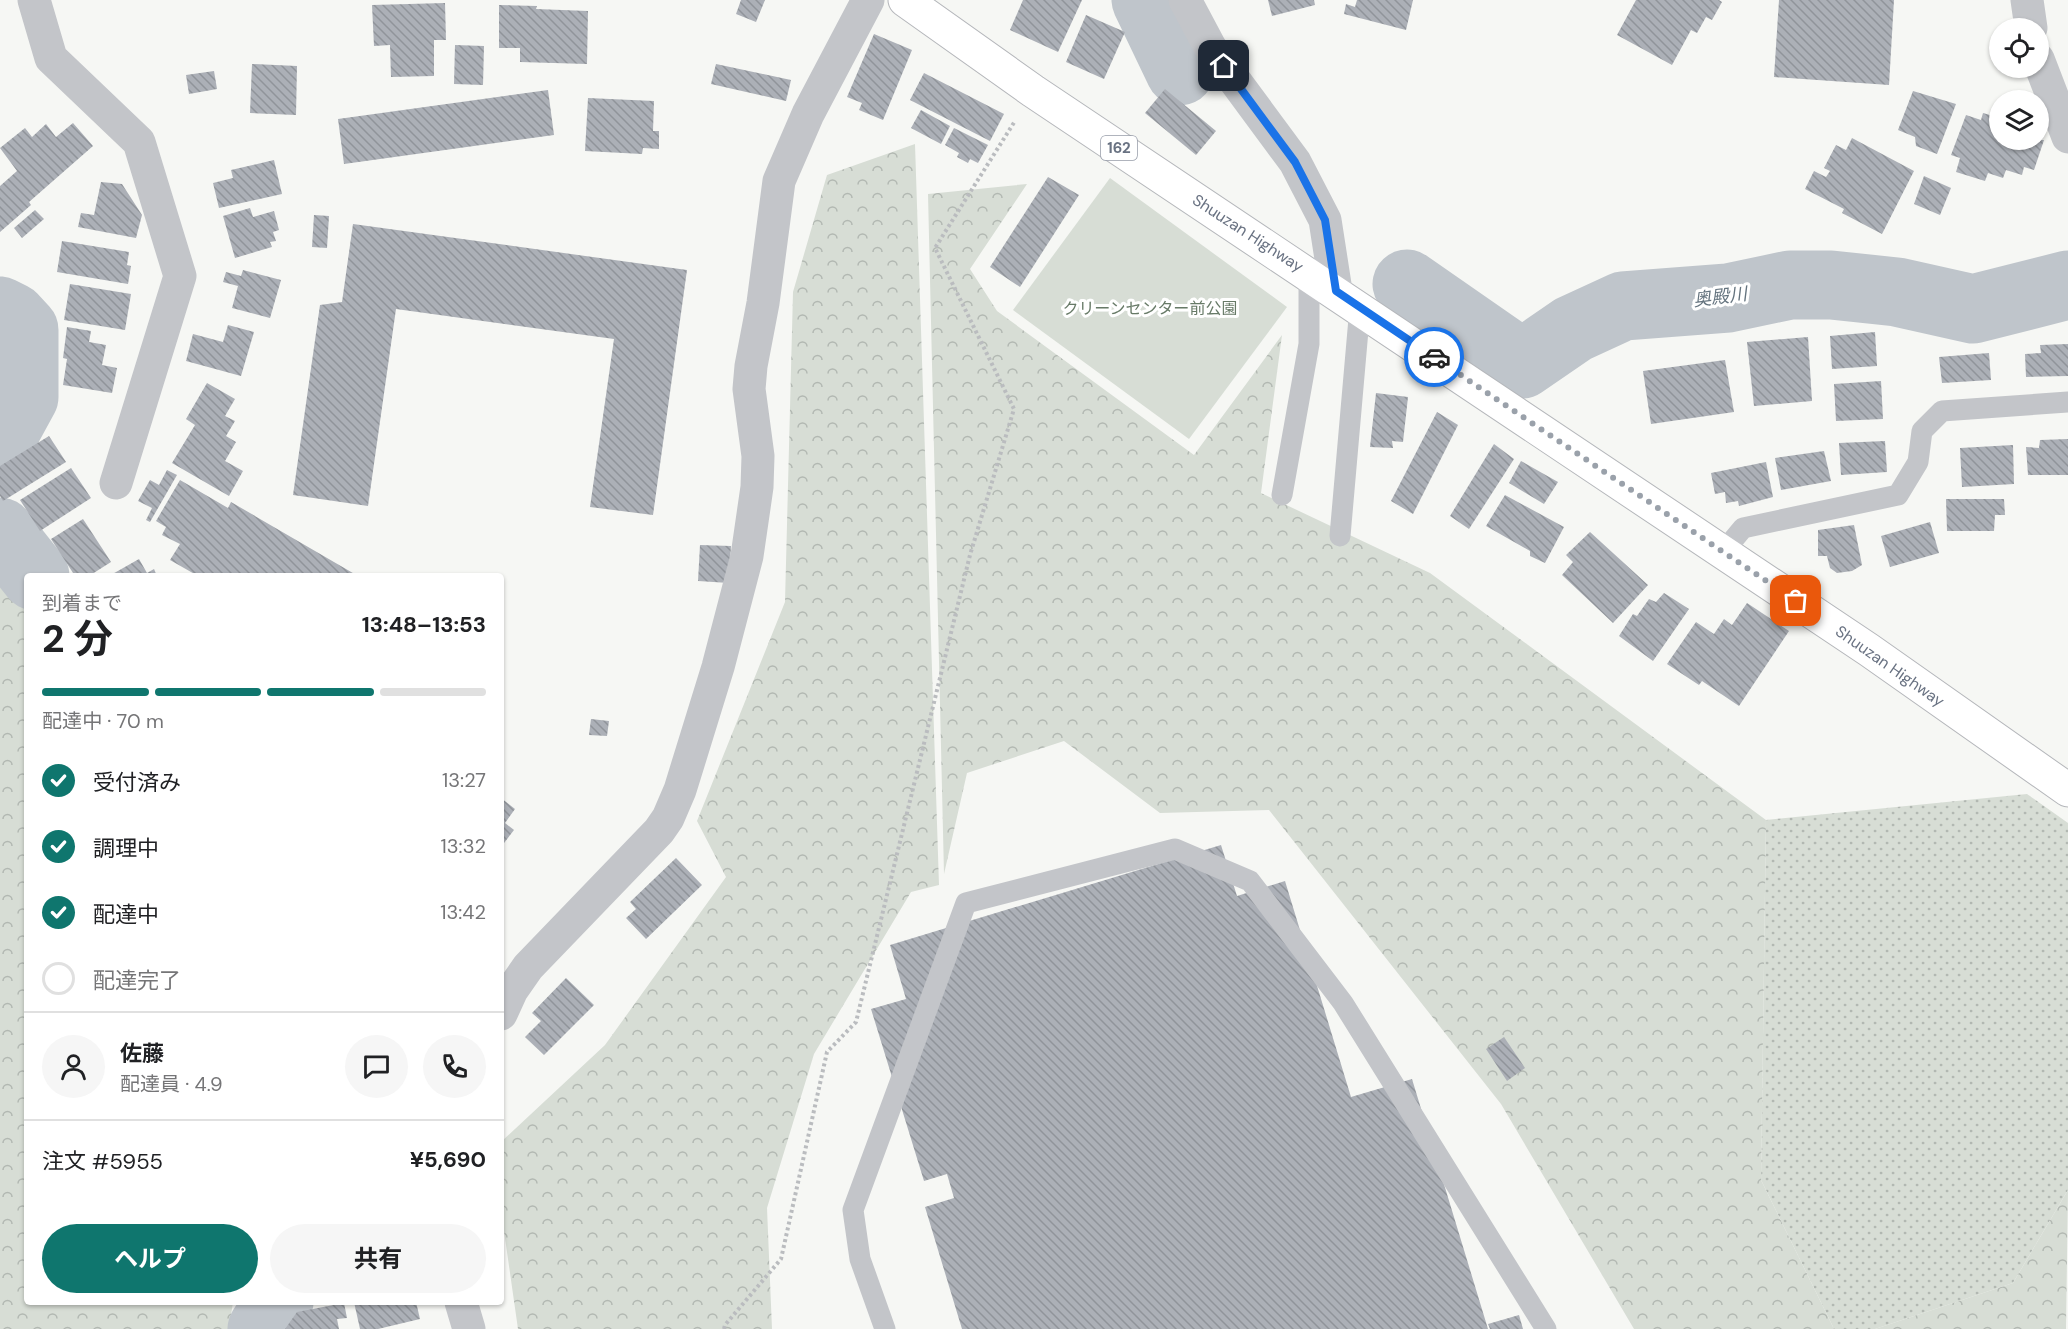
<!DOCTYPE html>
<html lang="ja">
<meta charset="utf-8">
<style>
body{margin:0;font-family:"DM Sans","Noto Sans JP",sans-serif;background:#f6f6f6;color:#202124;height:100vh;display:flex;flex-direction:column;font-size:22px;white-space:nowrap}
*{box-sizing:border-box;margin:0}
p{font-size:20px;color:#757577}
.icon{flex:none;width:33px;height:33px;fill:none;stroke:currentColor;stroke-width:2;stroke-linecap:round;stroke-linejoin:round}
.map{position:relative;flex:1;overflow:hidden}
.side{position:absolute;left:24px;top:573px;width:480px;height:732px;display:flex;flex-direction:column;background:#fff;border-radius:6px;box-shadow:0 2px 4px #0004}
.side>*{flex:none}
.buttons{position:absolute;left:1989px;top:18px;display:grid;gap:12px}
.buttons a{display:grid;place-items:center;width:60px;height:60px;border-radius:50%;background:#fff;box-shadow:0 2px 4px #0004;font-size:30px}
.pin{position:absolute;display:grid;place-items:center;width:51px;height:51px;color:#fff;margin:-26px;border-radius:12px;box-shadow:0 3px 9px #0006}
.courier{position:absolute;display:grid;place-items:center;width:60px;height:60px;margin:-30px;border:4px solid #1a73e8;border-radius:50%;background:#fff;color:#222;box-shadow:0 2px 8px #0007}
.head em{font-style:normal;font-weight:700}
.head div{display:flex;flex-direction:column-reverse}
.head{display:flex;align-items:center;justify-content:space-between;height:102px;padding:0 18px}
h1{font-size:39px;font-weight:700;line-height:45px}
.bar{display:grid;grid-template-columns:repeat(4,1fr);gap:9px 6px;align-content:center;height:72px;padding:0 18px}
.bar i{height:8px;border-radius:4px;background:#e0e0e0}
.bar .active{background:#0f766e}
.bar p{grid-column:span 4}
.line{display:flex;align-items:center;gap:15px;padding:0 18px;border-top:2px solid #e0e0e0}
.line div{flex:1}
.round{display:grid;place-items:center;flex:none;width:63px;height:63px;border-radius:32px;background:#f6f6f6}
ol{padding:0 18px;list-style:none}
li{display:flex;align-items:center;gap:18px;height:66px}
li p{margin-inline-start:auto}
li .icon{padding:6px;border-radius:50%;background:#0f766e;color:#fff;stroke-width:4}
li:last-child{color:#757577}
li i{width:33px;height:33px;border:3px solid #e0e0e0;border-radius:50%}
.button{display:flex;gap:12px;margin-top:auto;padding:12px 18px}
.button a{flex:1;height:69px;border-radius:36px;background:#0f766e;color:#fff;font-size:24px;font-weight:700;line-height:69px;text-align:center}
.button a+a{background:#f6f6f6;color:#202124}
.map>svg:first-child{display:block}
.grass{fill:url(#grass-dots)}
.forest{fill:url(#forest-crowns)}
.park{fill:#d7ddd5}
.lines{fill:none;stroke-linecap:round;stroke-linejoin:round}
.river{stroke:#bfc5cb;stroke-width:69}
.building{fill:url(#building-back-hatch)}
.trunk-casing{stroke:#b5b7bb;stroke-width:35}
.path{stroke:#babcbf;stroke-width:4;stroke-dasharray:3 3;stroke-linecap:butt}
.service{stroke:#c3c5c9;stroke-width:21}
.minor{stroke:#c3c5c9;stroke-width:33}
.tertiary{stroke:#c3c5c9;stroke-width:33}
.trunk{stroke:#fff;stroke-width:33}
.done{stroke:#9aa1aa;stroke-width:6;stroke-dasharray:0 10.8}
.route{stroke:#1a73e8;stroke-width:8}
.labels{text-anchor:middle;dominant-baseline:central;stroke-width:6;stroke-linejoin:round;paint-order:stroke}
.shield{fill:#fff;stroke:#969ca8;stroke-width:1.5}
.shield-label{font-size:15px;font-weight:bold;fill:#697282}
.street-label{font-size:16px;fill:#697282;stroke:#fff}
.park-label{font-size:16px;fill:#677a67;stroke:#fff}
.water-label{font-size:18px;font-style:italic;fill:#64737e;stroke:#fff}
</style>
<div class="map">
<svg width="2068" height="1329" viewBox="0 0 2068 1329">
<defs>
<pattern id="grass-dots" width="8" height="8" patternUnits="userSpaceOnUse" patternTransform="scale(1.5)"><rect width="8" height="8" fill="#d7ddd5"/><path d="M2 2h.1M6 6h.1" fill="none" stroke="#b2b8b2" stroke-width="1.8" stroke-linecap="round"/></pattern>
<pattern id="forest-crowns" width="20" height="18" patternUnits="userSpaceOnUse" patternTransform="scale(1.5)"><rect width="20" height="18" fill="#d7ddd5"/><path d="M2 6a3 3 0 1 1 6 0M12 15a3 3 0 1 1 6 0" fill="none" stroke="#b2b8b2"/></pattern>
<pattern id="building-back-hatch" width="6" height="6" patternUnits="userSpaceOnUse" patternTransform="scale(1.5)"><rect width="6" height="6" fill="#acb0b7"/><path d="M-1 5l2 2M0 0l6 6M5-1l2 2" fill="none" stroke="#90949a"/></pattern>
</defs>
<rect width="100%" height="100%" fill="#f6f7f4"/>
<polygon class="grass" points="2027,794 2068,823 2068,1190 2013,1283 1875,1329 1834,1329 1761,1180 1766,820"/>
<g class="forest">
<polygon points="915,144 939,885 911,892 814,1054 767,1208 772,1329 518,1329 501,1210 501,1142 605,1045 726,877 697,821 785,602 793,292 827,175"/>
<polygon points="1027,184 970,269 997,311 1194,455 1282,335 1261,493 1430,573 1766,820 1761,1180 1834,1329 1634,1329 1501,1104 1269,810 1160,813 1064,741 967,773 944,874 928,194"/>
<polygon points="0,559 27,594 27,1302 233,1302 229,1329 0,1329"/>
<polygon points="2068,1190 2066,1329 1875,1329 2013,1283"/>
</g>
<polygon class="park" points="1110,178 1287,307 1189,439 1013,310"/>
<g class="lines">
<g class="river">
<polyline points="1146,0 1180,71"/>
<polyline points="1407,284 1522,364 1573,329 1623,306 1728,298 1790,285 1831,285 1897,292 1973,309 2068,285"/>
<polyline points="0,311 12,317 24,330 24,397 0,441"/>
<polyline points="0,532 35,576"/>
<polyline points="262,1329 279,1302"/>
</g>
</g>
<g class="building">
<polygon points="741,0 765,0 756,22 736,14"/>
<polygon points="1023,0 1082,0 1058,52 1010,30"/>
<polygon points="1268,0 1314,0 1315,5 1272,16"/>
<polygon points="1357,0 1413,0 1406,30 1344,14 1346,4 1355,7"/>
<polygon points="1636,0 1719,0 1722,2 1712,20 1706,17 1697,33 1691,30 1672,65 1617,35"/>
<polygon points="1779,0 1894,0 1889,85 1774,77"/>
<polygon points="445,3 446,40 434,40 434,76 391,77 390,45 374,46 372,5"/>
<polygon points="499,5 537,6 536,9 588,11 587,64 520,62 520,48 499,48"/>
<polygon points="1086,15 1125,32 1104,79 1066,62"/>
<polygon points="874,34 912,50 883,120 859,110 862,103 847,97"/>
<polygon points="455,45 484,46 483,85 454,84"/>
<polygon points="252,64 297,66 296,115 250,113"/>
<polygon points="716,64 791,80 786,101 711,84"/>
<polygon points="214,71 217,89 189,94 186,75"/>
<polygon points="924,73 1004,114 990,141 910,100"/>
<polygon points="1165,89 1216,131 1196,155 1145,113"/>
<polygon points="548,90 554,135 344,164 338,119"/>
<polygon points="1913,91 1956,104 1937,154 1916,146 1915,137 1898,130"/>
<polygon points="588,98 654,101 653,131 659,131 659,149 643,148 642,154 585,151"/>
<polygon points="921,110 950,126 941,144 911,128"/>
<polygon points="1983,113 2000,118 2000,140 2044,140 2034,170 2024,167 2022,175 2006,170 2003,178 1988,173 1985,181 1956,172 1960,158 1951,155 1966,115 1981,120"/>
<polygon points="73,123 93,146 29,202 31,205 0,232 0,186 17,171 0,148 25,128 32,137 46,124 56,137"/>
<polygon points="954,128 988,145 978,163 970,159 968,163 957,157 959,153 945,145"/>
<polygon points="1852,138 1914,171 1882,234 1842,213 1844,209 1805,189 1814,171 1826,177 1830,171 1824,168 1836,145 1846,150"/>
<polygon points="274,160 282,194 219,208 213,183 233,178 231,170"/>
<polygon points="1924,176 1951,188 1940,215 1914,204"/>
<polygon points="1048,177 1079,195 1020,287 990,267"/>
<polygon points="101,182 122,184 142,215 136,238 78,227 81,213 94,215"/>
<polygon points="250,208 253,217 274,211 279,230 273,232 276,241 270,242 272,247 235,258 223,216"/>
<polygon points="35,210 44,219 22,238 14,228"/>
<polygon points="314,215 329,216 327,248 312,247"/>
<polygon points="353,224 687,270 653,515 590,507 614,339 396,309 368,506 293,495 320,305 342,302"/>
<polygon points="62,241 129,252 127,265 131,266 128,284 57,272"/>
<polygon points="243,270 281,280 270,318 232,308 238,286 223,282 226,272 241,276"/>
<polygon points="70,284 131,294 125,330 64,320"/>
<polygon points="228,325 254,332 241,376 186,361 193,334 223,342"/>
<polygon points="67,327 91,331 89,342 106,345 102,365 117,368 112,393 63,385 67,359 63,358"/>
<polygon points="1875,332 1877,366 1832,369 1830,336"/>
<polygon points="1808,337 1812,401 1754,406 1747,342"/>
<polygon points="2068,344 2068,376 2026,377 2025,354 2041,353 2040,345"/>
<polygon points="1989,353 1991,380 1942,383 1939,357"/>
<polygon points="1725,360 1734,412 1651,424 1643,371"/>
<polygon points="1881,381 1883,419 1836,421 1834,384"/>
<polygon points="207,383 235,399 225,416 235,421 226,436 236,442 225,461 243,471 229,496 172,463 195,425 186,419"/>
<polygon points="1376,393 1408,397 1403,442 1392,441 1393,448 1370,447"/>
<polygon points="1437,412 1458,425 1413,514 1391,501"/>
<polygon points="49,436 66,462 3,501 0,496 0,466"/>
<polygon points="2068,439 2068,475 2028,475 2026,447 2039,448 2040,440"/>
<polygon points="1885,441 1887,472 1841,475 1839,443"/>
<polygon points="1494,444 1514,459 1469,529 1450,516"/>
<polygon points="2013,445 2014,484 1962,487 1960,448"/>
<polygon points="1824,451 1831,481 1781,490 1775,458"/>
<polygon points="1521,461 1558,482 1544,504 1509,483"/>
<polygon points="1766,462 1773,497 1739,506 1738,501 1726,503 1725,492 1715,494 1711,473"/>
<polygon points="71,468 91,498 40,531 20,500"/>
<polygon points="167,470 177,475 150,522 146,520 152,508 138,501 150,480 159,485"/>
<polygon points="180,480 228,508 231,502 358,576 198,576 170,560 180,544 162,535 166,527 156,521"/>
<polygon points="1505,495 1564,527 1545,563 1530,556 1530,551 1486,526"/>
<polygon points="1946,499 2004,499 2005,515 1995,515 1994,531 1947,531"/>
<polygon points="83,519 111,562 89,576 75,576 51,539"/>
<polygon points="1930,522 1939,553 1890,567 1881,536"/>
<polygon points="1854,525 1862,565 1852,571 1837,573 1830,568 1827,556 1818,556 1818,530"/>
<polygon points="1590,532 1648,585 1613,623 1562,575 1573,562 1566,555"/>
<polygon points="700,545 731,546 729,583 698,581"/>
<polygon points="139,559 147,573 154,569 157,576 109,576"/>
<polygon points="1664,593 1689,609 1653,661 1619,636 1633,614 1637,616 1649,599 1656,602"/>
<polygon points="1747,603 1789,631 1739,706 1702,681 1699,685 1667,664 1696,622 1714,634 1724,619 1732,625"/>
<polygon points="591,719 609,721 607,736 589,735"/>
<polygon points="501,798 515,809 505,823 514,830 501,847"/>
<polygon points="1221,845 1237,896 1285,881 1351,1097 1412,1079 1488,1329 962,1329 925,1207 954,1198 947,1174 924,1181 871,1009 906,999 890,945"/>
<polygon points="676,858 702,885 646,939 626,918 636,909 630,902"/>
<polygon points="566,978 594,1005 544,1055 525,1037 541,1021 532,1013"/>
<polygon points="1504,1037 1525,1068 1507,1081 1486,1049"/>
<polygon points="354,1302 416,1302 420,1319 378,1329 360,1329"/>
<polygon points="344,1303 347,1318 337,1319 339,1329 285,1329 297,1312"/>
<polygon points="1519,1315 1523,1329 1490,1329 1488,1324"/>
</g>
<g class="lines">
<defs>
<polyline id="trunk" points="905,0 1033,91 1869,650 2068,790"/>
</defs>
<use href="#trunk" class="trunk-casing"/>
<polyline class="path" points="724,1329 725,1325 781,1259 827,1052 856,1022 970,555 1014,409 935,248 1015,121"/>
<g class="service">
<polyline points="1282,495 1309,344 1309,273"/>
<polyline points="1340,536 1360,307"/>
<polyline points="1723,552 1743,528 1898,495 1918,462 1922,431 1942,411 2068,402"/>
<polyline points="885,1329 860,1259 853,1210 966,903 1175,849 1250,881 1343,1003 1546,1329"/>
</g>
<g class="minor">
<polyline points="34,0 51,58 139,142 180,276 116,483"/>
<polyline points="2027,0 2031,28"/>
<polyline points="2038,59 2068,137"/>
<polyline points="501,1014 512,990 528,967 659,831 668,818 680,790 718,667 747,556 757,487 758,456 749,389 751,366 763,303 779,181 808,114 868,0"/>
<polyline points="461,1302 469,1329"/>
</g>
<polyline class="tertiary" points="1185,0 1210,47 1295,162 1325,220 1336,291"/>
<use href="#trunk" class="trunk"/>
</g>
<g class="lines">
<polyline class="done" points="1434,357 1796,601"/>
<polyline class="route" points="1224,66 1295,162 1325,220 1336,291 1434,357"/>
</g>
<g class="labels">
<rect class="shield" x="1101" y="136" width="36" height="24" rx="4.5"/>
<g class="shield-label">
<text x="1119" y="148">162</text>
</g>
<g class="street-label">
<text transform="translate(1248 233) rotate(33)">Shuuzan Highway</text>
<text transform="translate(1890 666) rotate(35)">Shuuzan Highway</text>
</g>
<g class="park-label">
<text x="1150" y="308">クリーンセンター前公園</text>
</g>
<g class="water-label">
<text transform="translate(1720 297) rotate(-7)">奥殿川</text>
</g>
</g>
</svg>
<div class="buttons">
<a><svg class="icon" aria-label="locate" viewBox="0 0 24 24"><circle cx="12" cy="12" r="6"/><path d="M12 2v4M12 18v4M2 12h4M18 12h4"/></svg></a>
<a><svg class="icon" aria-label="layers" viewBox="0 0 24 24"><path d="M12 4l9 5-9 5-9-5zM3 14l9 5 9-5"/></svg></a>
</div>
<div class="pin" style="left:1796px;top:601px;background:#ea580c"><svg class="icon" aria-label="bag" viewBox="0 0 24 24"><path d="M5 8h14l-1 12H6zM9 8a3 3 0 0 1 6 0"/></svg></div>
<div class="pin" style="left:1224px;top:66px;background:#1f2937"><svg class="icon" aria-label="home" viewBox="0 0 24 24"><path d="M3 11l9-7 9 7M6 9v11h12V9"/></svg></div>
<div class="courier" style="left:1434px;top:357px"><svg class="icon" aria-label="car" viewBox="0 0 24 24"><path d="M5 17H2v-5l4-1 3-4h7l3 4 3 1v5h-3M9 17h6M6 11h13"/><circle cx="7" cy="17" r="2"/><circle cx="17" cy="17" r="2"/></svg></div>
<section class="side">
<div class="head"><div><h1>2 分</h1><p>到着まで</p></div><em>13:48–13:53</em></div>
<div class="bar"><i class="active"></i><i class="active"></i><i class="active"></i><i></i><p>配達中 · 70 m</p></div>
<ol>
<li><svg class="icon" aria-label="check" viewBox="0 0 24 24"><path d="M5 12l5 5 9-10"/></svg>受付済み<p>13:27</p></li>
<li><svg class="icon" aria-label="check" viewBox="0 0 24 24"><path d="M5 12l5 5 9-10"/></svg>調理中<p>13:32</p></li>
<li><svg class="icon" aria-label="check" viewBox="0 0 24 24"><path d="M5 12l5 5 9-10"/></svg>配達中<p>13:42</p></li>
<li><i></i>配達完了</li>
</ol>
<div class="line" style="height:108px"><a class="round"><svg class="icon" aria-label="person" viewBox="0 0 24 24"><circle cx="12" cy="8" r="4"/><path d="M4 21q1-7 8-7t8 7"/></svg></a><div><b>佐藤</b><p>配達員 · 4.9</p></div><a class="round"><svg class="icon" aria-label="chat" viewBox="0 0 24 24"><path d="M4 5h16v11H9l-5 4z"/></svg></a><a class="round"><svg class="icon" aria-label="phone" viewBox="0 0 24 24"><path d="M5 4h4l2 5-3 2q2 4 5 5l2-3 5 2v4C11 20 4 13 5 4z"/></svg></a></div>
<div class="line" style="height:78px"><div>注文 #5955</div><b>¥5,690</b></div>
<div class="button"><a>ヘルプ</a><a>共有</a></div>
</section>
</div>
